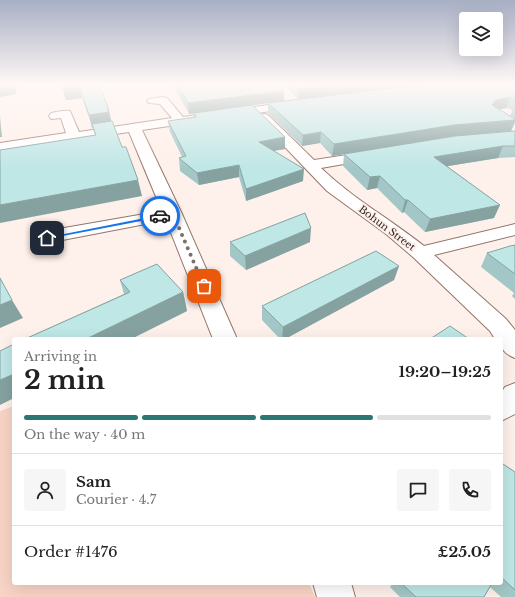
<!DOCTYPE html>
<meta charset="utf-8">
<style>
body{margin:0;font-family:"Libre Baskerville",serif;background:#f6f6f6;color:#222;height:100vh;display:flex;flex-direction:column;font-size:15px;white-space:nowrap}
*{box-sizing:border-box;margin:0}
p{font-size:13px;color:#767676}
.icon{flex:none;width:22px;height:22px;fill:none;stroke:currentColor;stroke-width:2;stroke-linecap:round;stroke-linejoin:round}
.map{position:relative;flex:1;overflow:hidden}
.details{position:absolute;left:12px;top:337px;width:491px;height:248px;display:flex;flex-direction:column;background:#fff;border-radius:4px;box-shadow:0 4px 16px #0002}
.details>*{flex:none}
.tools{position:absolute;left:459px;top:12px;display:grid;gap:8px}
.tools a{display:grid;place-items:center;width:44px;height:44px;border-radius:4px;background:#fff;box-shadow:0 4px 16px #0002;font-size:20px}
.pin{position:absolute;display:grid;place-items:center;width:34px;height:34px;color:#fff;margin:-17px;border-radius:8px;box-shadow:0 2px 6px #0006}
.courier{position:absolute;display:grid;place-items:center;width:40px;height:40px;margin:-20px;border:3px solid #1a73e8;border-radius:50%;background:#fff;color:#222;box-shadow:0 1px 5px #0007}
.summary em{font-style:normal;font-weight:700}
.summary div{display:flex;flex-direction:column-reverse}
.summary{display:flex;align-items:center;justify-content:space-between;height:68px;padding:0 12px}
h1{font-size:26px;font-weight:700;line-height:30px}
.bar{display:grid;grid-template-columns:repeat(4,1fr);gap:6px 4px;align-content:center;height:48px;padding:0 12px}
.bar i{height:5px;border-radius:3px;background:#e0e0e0}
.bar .current{background:#2c7675}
.bar p{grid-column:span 4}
.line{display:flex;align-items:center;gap:10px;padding:0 12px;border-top:1px solid #e0e0e0}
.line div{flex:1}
.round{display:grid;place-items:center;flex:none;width:42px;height:42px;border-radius:4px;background:#f6f6f6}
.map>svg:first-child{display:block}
.green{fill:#f8d4c6}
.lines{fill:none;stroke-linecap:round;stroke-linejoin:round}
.minor-casing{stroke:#94766a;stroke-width:2}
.minor{fill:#fff;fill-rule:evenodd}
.wall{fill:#a3c7c6;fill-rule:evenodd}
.shaded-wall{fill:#85a2a1}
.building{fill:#bee7e6;stroke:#85a2a1}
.route{fill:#1a73e8}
.done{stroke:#7d6f6a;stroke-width:4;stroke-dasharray:0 7.2}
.labels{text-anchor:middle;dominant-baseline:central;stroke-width:4;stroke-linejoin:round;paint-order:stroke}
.street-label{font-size:10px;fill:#372a25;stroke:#fef0ea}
</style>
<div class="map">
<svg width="515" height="597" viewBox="0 0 515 597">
<rect width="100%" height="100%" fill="#fef0ea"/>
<polygon class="green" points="14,406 14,583 309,583 315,597 0,597 0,411"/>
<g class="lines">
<defs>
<g id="minor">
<path d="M163 97 167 98 183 117 298 101 302 102 304 104 302 106 298 107 142 130 182 214 237 339H213L166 220 47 243 40 241 38 237 40 233 47 231 162 211 129 132 0 151V143L66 133 61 118 51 119 49 116 51 113C57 112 64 110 70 111L79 132 172 118 160 104 149 103 147 101 149 99Z"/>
<path d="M264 114 268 115 314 160 373 151 378 152 380 155 378 158 321 168C352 198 390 219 424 246L515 224V235L434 255 506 319 515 330V358C505 354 501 350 501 339H495L490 331 413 257 386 234 327 191 260 121 258 118 260 115Z"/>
<polygon points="515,383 515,414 501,421 501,393 505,387"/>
<polygon points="313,583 351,583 355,597 317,597"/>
</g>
</defs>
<use href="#minor" class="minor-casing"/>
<use href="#minor" class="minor"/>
</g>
<g class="wall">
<polygon points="62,85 99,85 108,107 111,120 111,121 142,196 95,135 82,98 66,100"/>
<path d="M175 85H279L284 101 298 99 284 85H515V122L511 131H515V157L498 158 447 166 494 218 425 232 404 212 402 213 377 188 367 190 343 166 344 154 453 136 332 156 320 143 302 146 268 113V103L253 105 285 149 274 151 303 181 246 201 239 177 199 185 180 171 179 158 182 157 170 132 168 121 194 117V113L189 114 175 89ZM506 108 511 109 512 111 510 116 499 109Z"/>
<polygon points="230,242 310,242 246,270 230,256"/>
<polygon points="515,245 515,299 512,296 514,293 481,267 487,253"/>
<polygon points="399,266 394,280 285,339 280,339 262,320 262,306"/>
<polygon points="120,280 183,292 187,311 131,339 25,339 124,294"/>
<polygon points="503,464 515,472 515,597 501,597 490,587 484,597 400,597 390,587 393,583 501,583 501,466"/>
</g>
<g class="shaded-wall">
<polygon points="0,85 17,85 16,94 0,97"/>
<polygon points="76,85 79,85 82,98 66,100 62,87"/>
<polygon points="340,85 437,85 299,99 299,89"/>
<polygon points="284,91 284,101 189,114 188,103"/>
<polygon points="510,97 506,108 492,111 492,105 496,100"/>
<polygon points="107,107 108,107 112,125 92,128 89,115"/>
<polygon points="0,116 2,137 0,137"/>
<polygon points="515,120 515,122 511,131 451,137 332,156 334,144 454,125"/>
<polygon points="321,132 320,143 302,146 303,135"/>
<polygon points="285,137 285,149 259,153 259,142"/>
<polygon points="503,146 498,158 430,169 434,157"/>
<polygon points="239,165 239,177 199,185 197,173"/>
<polygon points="304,169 303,181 246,201 246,189"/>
<polygon points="380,176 377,188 367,190 370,177"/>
<polygon points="138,180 142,196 0,223 0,205"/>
<polygon points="405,200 408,200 404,212 402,213"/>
<polygon points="500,205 494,218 425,232 430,219"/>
<polygon points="311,228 310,242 246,270 245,256"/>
<polygon points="399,266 394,280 285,339 282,339 283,327"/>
<polygon points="183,292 187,311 131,339 86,339"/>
<polygon points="12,300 23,318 0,328 0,305"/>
<polygon points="14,374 14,398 0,405 0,380"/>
</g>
<g class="building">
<polygon points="62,85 76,85 62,87"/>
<polygon points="79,85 99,85 108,107 107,107 109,112 89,115"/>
<polygon points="178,85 279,85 284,91 188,103"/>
<polygon points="295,85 340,85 299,89"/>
<polygon points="438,85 515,85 515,99 510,97 496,100 492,105 515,119 515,120 454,125 334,144 321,132 303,135 268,103 384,89"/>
<polygon points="252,105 285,137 259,142 304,169 246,189 239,165 197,173 179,158 186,156 168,121 196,117 194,113"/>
<polygon points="112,121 122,147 126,147 138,180 0,205 0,150 96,135 92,124"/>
<polygon points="515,131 515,146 503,146 434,157 500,205 430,219 408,200 405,200 380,176 370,177 344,154 455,136"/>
<polygon points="305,213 311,228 245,256 230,242"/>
<polygon points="515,245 515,274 487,253 510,246"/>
<polygon points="376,251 399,266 283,327 262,306"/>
<polygon points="157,264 183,292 86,339 25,339 130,292 120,280"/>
<polygon points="0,278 12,300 0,305"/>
<polygon points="450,326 469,339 430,339"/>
<polygon points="14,344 14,374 0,380 0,351"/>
<polygon points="503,464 515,472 515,590 501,577 501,467"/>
<polygon points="401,583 492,583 484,597 416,597"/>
</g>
<linearGradient id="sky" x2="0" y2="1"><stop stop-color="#a8afc4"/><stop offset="0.5" stop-color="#fff8f6"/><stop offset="1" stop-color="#fff8f6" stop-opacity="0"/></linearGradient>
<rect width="515" height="169" fill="url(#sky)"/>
<polygon class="route" points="160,215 162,215 162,217 47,239 44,238"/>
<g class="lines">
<polyline class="done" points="160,216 173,214 204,286"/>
</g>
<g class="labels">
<g class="street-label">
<text transform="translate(387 228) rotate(37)">Bohun Street</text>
</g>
</g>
</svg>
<div class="tools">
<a><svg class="icon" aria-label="layers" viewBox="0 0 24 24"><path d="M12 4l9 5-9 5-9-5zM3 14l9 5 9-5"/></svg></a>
</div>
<div class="pin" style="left:204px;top:286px;background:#ea580c"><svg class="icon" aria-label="bag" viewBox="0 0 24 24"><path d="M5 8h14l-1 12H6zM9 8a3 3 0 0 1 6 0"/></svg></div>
<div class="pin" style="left:47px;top:238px;background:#1f2937"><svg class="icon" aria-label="home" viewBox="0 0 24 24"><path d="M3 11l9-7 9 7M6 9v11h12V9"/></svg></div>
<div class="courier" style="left:160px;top:216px"><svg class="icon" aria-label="car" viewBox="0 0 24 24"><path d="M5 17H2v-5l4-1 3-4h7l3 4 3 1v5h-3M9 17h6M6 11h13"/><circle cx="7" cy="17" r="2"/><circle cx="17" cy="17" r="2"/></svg></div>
<section class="details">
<div class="summary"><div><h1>2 min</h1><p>Arriving in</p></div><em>19:20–19:25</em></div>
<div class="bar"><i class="current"></i><i class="current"></i><i class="current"></i><i></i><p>On the way · 40 m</p></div>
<div class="line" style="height:72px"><a class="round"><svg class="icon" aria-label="person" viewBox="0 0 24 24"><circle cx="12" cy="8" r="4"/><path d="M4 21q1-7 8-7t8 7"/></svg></a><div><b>Sam</b><p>Courier · 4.7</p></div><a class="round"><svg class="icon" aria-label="chat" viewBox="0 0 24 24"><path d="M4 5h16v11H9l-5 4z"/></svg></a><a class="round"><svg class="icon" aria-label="phone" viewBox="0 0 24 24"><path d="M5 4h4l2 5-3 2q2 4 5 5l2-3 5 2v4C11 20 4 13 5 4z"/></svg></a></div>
<div class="line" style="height:52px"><div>Order #1476</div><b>£25.05</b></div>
</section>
</div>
